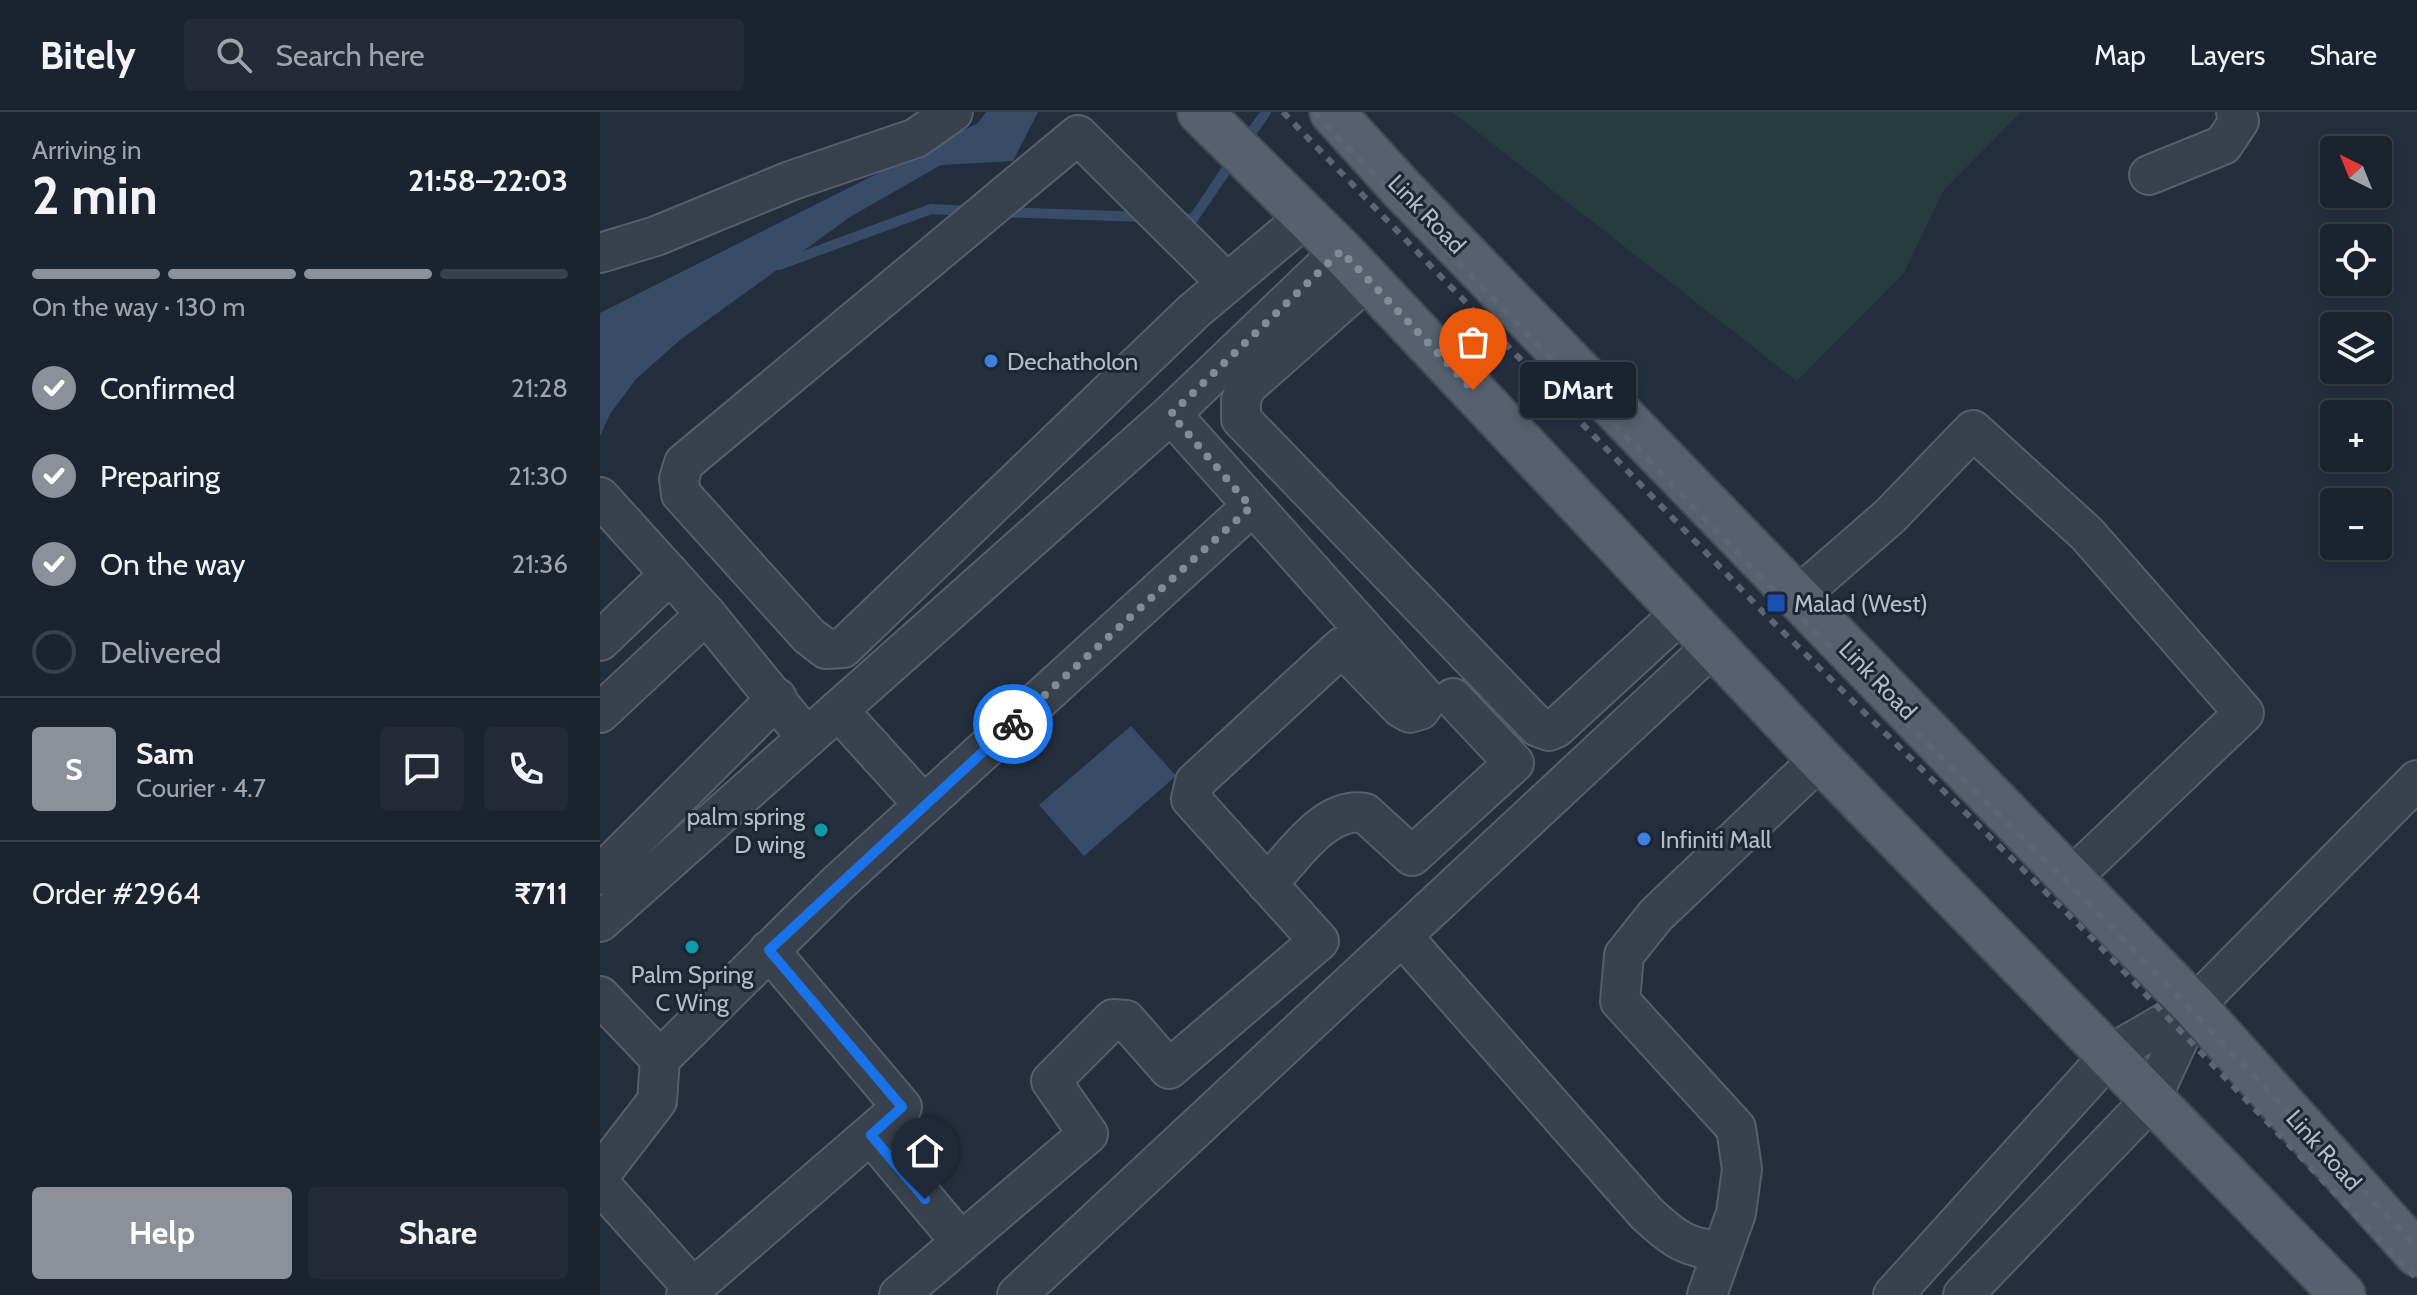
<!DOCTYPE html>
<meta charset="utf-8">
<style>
body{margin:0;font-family:Cabin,sans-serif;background:#242b36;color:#f1f3f6;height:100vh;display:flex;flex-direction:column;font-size:30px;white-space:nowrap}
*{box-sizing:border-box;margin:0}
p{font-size:26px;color:#a0a4aa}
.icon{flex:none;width:44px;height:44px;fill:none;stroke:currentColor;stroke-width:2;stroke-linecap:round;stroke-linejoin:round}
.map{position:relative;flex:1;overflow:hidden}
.sheet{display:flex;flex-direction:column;background:#1b232e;width:600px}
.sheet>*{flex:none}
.needle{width:52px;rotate:317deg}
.controls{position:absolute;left:1720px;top:24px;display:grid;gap:16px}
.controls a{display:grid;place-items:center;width:72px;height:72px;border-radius:8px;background:#1b232e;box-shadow:0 4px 12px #0003,0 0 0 2px #39404a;font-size:40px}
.pin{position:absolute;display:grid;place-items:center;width:68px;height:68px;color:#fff;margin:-82px -34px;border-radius:50% 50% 50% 0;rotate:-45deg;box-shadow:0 0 8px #0007}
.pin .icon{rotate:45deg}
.courier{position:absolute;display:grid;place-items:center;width:80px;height:80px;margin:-40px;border:6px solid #1a73e8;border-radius:50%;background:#fff;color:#222;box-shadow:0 2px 10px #0007}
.bubble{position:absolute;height:56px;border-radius:8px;background:#1b232e;box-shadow:0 4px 12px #0003,0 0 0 2px #39404a;font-size:26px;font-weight:800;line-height:56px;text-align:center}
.overview em{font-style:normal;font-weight:800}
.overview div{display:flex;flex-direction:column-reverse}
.overview{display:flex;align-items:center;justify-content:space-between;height:136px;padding:0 32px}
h1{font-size:52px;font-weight:800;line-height:60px}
.bar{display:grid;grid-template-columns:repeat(4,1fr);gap:12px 8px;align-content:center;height:96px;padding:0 32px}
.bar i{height:10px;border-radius:6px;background:#39404a}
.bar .active{background:#8c9099}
.bar p{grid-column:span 4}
.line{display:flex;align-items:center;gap:20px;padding:0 32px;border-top:2px solid #39404a}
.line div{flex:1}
.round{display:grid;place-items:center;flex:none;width:84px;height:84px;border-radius:8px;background:#242b36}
ol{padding:0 32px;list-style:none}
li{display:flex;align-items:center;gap:24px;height:88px}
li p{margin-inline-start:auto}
li .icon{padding:8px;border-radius:50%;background:#8c9099;color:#fff;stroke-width:4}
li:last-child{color:#a0a4aa}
li i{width:44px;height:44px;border:4px solid #39404a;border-radius:50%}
.primary-button{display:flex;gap:16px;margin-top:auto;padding:16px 32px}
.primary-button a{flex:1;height:92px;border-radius:8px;background:#8c9099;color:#fff;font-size:32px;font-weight:800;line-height:92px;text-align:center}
.primary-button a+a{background:#242b36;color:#f1f3f6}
header{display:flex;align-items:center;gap:48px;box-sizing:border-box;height:112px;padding:0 40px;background:#1b232e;border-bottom:2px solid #39404a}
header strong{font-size:38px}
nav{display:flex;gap:44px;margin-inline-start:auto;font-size:28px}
.search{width:560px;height:72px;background:#242b36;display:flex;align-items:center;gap:20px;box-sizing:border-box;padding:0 28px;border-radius:8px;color:#a0a4aa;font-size:30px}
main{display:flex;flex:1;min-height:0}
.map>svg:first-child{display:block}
.green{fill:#263c3f}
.water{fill:#394c67}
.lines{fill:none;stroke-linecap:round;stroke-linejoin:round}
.stream{stroke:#394c67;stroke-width:10}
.minor-casing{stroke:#565f6c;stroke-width:42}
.major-casing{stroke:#414a57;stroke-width:48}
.minor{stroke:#38414e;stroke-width:38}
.major{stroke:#56606e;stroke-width:44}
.rail{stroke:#5a6575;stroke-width:6;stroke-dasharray:8 8;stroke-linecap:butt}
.done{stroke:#828b98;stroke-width:8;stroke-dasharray:0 14.4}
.route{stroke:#1a73e8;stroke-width:10}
.shop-dot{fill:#3f7fe0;stroke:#1d2633;stroke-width:3}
.transit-dot{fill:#1a4fb4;stroke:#1d2633;stroke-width:3}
.culture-dot{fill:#0f9aa8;stroke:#1d2633;stroke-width:3}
.labels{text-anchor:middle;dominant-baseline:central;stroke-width:6;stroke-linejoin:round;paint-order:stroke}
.street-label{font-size:24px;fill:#b4bcc9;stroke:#1d2633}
.poi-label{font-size:24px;fill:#b4bcc9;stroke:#1d2633;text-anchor:start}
</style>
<header>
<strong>Bitely</strong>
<div class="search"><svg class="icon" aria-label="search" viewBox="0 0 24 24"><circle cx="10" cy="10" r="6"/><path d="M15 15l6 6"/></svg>Search here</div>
<nav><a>Map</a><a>Layers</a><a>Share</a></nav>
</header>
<main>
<section class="sheet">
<div class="overview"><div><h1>2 min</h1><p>Arriving in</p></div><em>21:58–22:03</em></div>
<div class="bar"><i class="active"></i><i class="active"></i><i class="active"></i><i></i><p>On the way · 130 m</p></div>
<ol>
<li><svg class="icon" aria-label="check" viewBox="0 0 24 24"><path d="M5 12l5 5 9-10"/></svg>Confirmed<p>21:28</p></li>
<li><svg class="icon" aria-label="check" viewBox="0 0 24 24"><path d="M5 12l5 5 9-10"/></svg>Preparing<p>21:30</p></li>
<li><svg class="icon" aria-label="check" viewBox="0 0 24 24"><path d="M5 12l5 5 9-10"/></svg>On the way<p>21:36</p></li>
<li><i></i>Delivered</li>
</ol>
<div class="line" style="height:144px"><b class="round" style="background:#8c9099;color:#fff">S</b><div><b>Sam</b><p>Courier · 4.7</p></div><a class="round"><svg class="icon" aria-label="chat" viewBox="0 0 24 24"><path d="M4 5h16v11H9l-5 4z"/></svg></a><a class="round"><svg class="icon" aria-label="phone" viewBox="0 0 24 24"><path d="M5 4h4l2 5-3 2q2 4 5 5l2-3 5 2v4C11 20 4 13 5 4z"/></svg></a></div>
<div class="line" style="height:104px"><div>Order #2964</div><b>₹711</b></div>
<div class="primary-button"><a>Help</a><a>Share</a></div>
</section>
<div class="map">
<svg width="1817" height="1183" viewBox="0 0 1817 1183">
<rect width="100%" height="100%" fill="#242f3e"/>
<polygon class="green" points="852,0 1421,0 1343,79 1304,161 1197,269"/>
<g class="water">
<polygon points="386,0 438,0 413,49 341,53 250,105 80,228 36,267 10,302 0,324 0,201 378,11"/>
<polygon points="531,614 576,664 484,744 439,693"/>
</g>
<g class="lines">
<g class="stream">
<polyline points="644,31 666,0"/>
<polyline points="404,100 544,105"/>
<polyline points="576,106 593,107 633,48"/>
<polyline points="179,153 331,97 368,99"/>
</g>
<defs>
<g id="minor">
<polyline points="1549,63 1623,33 1639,9 1636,0"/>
<polyline points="0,141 56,124 190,69 316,26 353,0"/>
<polyline points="768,167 646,275 641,288 641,307 938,615 949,619 956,616 1082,500"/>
<polyline points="626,170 478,23 84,351 79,367 81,382 209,524 226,537 243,536 594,199 706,105"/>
<polyline points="0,385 106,502 207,626"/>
<polyline points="1197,485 1290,404 1373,318 1487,422 1644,601 1470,767"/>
<polyline points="0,529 70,462"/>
<polyline points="238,598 324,693"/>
<polyline points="0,601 106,502"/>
<polyline points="0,763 177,586"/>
<path d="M667 772C693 746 724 694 765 701L812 744 914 651 853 586"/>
<polyline points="0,810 571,302 741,139"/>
<path d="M802 824 1047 1102C1071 1124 1087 1138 1121 1138"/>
<polyline points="0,884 60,947"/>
<polyline points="271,1023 361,1130"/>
<polyline points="0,1063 57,989 60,947 237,772 651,395"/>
<polyline points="0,1072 93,1176 86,1183"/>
<polyline points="93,1176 302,995 169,838"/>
<polyline points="299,1183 488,1022 451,969 513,907 526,908 569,957 719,829 591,687 595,670 742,535 801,596 810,601 820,598 827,588 571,302"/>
<polyline points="417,1183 1114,533"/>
<polyline points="1107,1183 1136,1101 1142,1057 1136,1016 1020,889 1024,843 1056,803 1220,647"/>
<polyline points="1293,1183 1511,942 1594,894 1817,668"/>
<polyline points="1363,1183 1550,989 1594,894"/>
</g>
<g id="major">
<polyline points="600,0 741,139 1220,647 1743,1183"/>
<polyline points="732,0 802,77 1594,894 1817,1142"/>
</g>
</defs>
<use href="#minor" class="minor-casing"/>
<use href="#major" class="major-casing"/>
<use href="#minor" class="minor"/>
<use href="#major" class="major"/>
<g class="rail">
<polyline points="683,0 1164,501 1489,823 1817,1167"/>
<polyline points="714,0 1180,485 1504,807 1817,1135"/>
</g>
</g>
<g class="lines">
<polyline class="done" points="413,612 651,395 571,302 741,139 873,278"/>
<polyline class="route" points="325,1087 271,1023 302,995 169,838 413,612"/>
</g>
<g class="shop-dot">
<circle cx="391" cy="249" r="8"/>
<circle cx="1044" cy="727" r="8"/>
</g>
<rect class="transit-dot" x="1166" y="481" width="20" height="20" rx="4"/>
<g class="culture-dot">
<circle cx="221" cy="718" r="8"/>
<circle cx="92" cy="835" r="8"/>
</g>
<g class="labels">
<g class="street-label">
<text transform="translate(827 102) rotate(46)">Link Road</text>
<text transform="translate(1278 568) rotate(46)">Link Road</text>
<text transform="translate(1724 1038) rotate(48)">Link Road</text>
</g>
<g class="poi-label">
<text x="407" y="249">Dechatholon</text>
<text x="1194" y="491">Malad (West)</text>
<text x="205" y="704" text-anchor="end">palm spring<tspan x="205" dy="28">D wing</tspan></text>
<text x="1060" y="727">Infiniti Mall</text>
<text x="92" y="862" text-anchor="middle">Palm Spring<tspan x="92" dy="28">C Wing</tspan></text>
</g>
</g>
</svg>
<div class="controls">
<a><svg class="needle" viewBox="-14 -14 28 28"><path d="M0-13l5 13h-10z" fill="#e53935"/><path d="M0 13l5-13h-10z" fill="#a0a4aa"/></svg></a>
<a><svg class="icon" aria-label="locate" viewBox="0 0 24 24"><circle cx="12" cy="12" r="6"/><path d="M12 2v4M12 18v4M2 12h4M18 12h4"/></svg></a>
<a><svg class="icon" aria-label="layers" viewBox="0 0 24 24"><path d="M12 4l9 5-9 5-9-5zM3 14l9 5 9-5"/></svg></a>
<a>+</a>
<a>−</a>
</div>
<div class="pin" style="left:873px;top:278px;background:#ea580c"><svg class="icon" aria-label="bag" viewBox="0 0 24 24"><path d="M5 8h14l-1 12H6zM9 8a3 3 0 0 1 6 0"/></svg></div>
<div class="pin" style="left:325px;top:1087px;background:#1f2937"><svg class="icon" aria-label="home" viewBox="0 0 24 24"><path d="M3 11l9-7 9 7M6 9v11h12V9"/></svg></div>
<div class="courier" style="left:413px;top:612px"><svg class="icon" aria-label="bike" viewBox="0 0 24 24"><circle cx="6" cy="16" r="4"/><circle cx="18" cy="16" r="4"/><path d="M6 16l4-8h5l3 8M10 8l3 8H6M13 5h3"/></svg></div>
<div class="bubble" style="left:920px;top:250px;width:116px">DMart</div>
</div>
</main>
